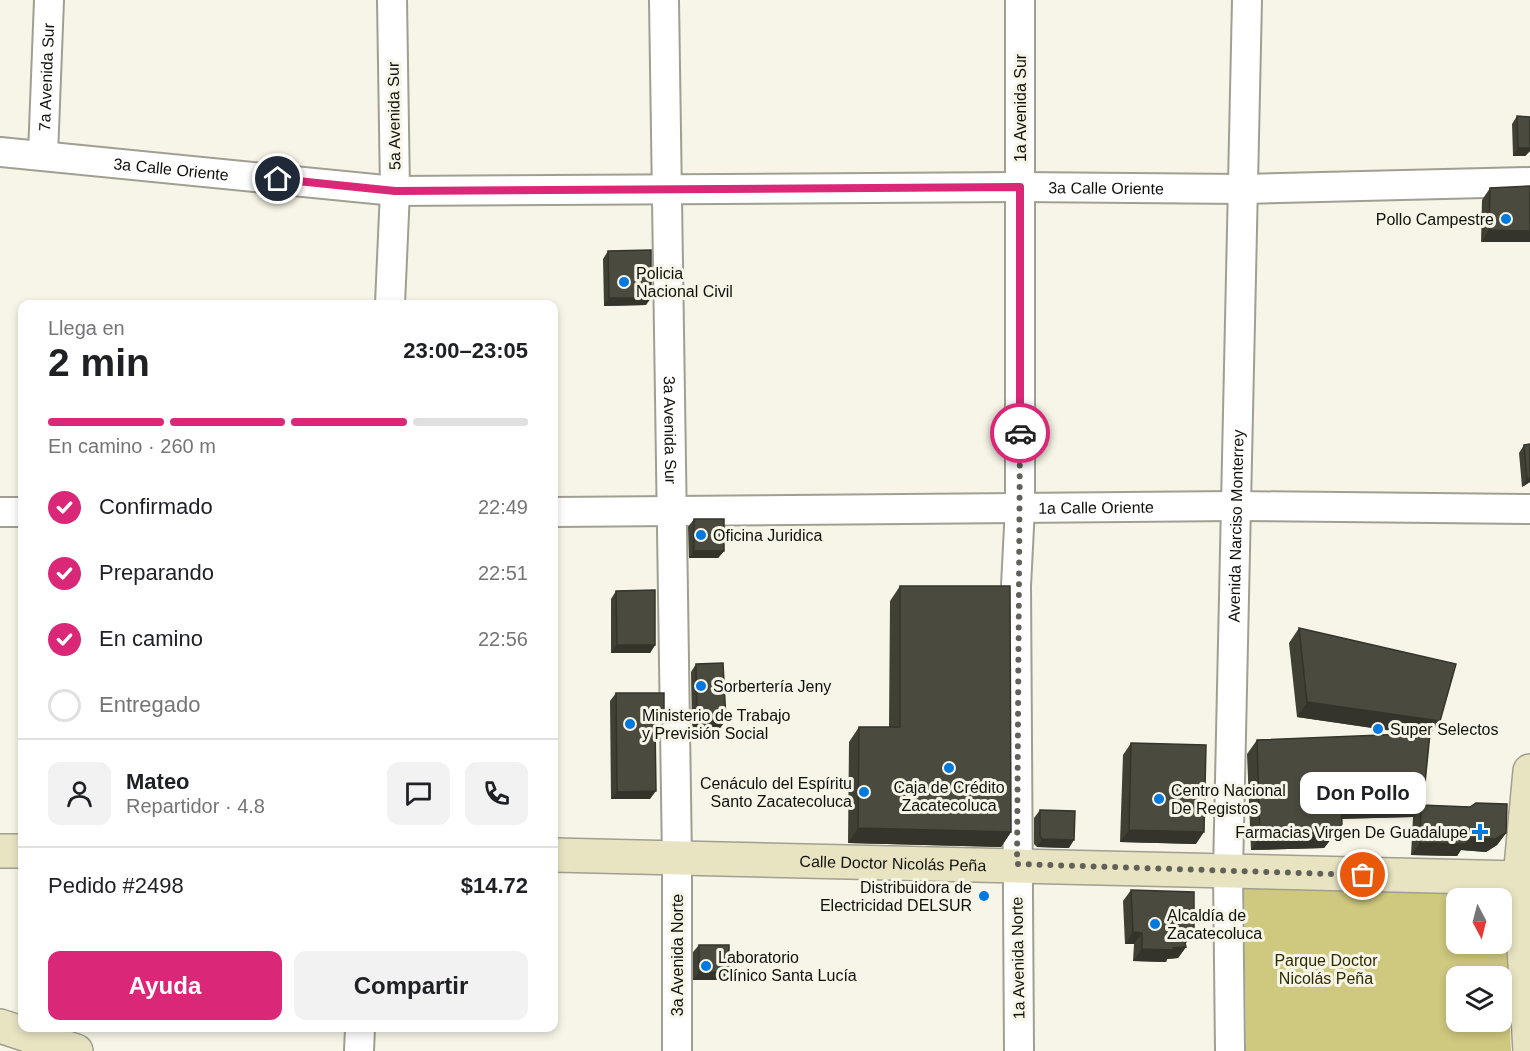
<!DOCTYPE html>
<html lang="es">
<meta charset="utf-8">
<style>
body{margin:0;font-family:Arial,sans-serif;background:#f2f2f2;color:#202124;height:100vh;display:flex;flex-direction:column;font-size:22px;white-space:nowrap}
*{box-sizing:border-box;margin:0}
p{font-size:20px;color:#757577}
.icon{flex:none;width:33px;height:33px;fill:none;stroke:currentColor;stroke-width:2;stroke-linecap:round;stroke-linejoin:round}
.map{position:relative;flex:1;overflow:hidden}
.sheet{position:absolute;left:18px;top:300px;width:540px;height:732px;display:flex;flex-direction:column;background:#fff;border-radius:12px;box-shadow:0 3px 9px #0003}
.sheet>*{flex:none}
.needle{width:39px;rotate:173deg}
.buttons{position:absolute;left:1446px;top:888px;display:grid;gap:12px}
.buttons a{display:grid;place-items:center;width:66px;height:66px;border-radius:12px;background:#fff;box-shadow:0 3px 9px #0003;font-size:30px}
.pin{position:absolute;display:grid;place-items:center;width:51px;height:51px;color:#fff;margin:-26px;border:3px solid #fff;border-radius:50%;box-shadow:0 2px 6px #0007}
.courier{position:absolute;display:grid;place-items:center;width:60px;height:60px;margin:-30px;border:4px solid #db2777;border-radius:50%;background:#fff;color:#222;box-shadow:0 2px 8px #0007}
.bubble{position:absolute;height:42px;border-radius:12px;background:#fff;box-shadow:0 3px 9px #0003;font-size:20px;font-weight:600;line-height:42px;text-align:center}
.head em{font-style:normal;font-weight:600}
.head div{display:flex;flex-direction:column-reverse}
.head{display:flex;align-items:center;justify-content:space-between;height:102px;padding:0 30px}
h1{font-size:39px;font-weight:600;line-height:45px}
.bar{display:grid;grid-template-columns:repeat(4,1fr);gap:9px 6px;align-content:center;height:72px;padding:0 30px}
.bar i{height:8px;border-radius:4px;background:#e0e0e0}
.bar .active{background:#db2777}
.bar p{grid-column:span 4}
.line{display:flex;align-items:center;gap:15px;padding:0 30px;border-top:2px solid #e0e0e0}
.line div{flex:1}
.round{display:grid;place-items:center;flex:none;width:63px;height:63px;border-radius:12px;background:#f2f2f2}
ol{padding:0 30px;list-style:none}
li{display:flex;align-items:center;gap:18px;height:66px}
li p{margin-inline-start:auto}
li .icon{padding:6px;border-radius:50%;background:#db2777;color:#fff;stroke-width:4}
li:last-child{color:#757577}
li i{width:33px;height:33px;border:3px solid #e0e0e0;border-radius:50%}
.action{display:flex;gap:12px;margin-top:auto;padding:12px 30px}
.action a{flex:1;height:69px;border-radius:12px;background:#db2777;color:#fff;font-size:24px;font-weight:600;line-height:69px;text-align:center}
.action a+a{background:#f2f2f2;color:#202124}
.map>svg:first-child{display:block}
.green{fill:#cfc87f;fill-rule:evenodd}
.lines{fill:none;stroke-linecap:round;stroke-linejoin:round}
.street-casing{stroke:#a09f92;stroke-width:32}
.secondary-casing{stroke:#a09f92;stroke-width:36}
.street{stroke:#fff;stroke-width:28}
.secondary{stroke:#e8e4c2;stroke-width:33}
.wall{fill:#404035}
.shaded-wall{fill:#34342b}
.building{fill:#4b4a3e;stroke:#34342b;stroke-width:1.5}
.done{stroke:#616159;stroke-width:6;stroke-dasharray:0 10.8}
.route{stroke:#db2777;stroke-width:8}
.poi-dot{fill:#0079df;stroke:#f6f5e7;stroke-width:2}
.labels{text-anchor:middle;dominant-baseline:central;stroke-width:6;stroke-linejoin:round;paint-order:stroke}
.street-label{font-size:16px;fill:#11110c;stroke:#f6f5e7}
.poi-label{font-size:16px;fill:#11110c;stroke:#f6f5e7;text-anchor:start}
.park-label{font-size:16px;fill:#312c00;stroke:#f6f5e7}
</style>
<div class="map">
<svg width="1530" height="1051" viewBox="0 0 1530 1051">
<rect width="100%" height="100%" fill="#f6f5e7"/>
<path class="green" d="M1244 886 1504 895 1511 1051H1246ZM1456 898H1502V944H1456ZM1456 976H1502V1022H1456Z"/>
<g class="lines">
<defs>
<g id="street">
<path id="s1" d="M664 0 677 860V1051"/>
<path id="s2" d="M0 152 395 191 1020 187 1243 189 1530 182"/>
<path id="s3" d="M43 155 49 0"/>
<polyline points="390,304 395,191 392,0"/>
<polyline points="0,512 22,512"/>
<path id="s4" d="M554 512 1235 506 1530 509"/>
<polyline points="359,1051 360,1028"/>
<polyline points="1019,1051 1016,586 1020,507 1020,0"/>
<path id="s5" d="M1230 1051 1228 872 1247 0"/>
</g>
<g id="secondary">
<polyline points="0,851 22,851"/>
<path id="s6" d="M554 855 1520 878 1530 873"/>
<polyline points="0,1026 76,1051"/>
<polyline points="1530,1051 1520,878 1530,771"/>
</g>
</defs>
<use href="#street" class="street-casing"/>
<use href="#secondary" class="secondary-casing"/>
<use href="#street" class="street"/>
<use href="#secondary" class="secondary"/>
</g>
<g class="wall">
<polygon points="1517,116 1530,117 1530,151 1525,156 1513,156 1512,124"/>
<polygon points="1530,186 1481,242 1482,200 1490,188"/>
<polygon points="608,251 646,305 604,306 603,259"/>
<polygon points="1530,444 1530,482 1522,487 1519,453 1524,445"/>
<polygon points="694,519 724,551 718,558 689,558 688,527"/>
<polygon points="900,586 1011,832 1001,847 848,843 849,742 859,727 889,727 890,601"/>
<polygon points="616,591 655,645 650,653 611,653 611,599"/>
<polygon points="1299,628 1430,735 1423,803 1421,805 1506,833 1497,845 1486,852 1461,850 1457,856 1411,855 1413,817 1341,819 1332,838 1324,848 1251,850 1247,754 1257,740 1413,734 1297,717 1289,643"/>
<polygon points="696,664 726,720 720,728 692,729 691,672"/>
<polygon points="616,693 659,731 655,731 650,799 611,799 610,701"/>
<polygon points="1131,743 1196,844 1120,842 1123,755"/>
<polygon points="1040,810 1069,848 1037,847 1034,844 1034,818"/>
<polygon points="1131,890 1194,933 1185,944 1186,947 1178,958 1167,959 1166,962 1133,961 1134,944 1125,944 1123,901"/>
<polygon points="699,945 729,972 723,980 693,980 693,952"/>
</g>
<g class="shaded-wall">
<polygon points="1518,148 1530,148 1530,151 1525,156 1513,156"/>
<polygon points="1489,230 1530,231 1530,242 1481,242"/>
<polygon points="609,298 651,298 646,305 604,306"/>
<polygon points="1530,478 1530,482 1522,487 1527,479"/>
<polygon points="694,551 724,551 718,558 689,558"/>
<polygon points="617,645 655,645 650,653 611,653"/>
<polygon points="1307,702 1440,721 1429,736 1297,717"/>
<polygon points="726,720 720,728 692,729 697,721"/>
<polygon points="655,723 664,723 659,731 649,731"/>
<polygon points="656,791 650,799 611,799 617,792"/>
<polygon points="1423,803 1413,817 1331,819 1341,806"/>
<polygon points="1342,824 1324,848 1251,850 1260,836"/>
<polygon points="858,828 1011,832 1001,847 848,843"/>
<polygon points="1129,830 1204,832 1196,844 1120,842"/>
<polygon points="1506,833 1497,845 1486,852 1461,850 1457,856 1411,855 1420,843 1469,838"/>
<polygon points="1042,839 1074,840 1069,848 1037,847"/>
<polygon points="1133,932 1142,933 1134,944 1125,944"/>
<polygon points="1194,933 1185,944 1183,934"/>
<polygon points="1186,947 1178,958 1167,959 1166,962 1133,961 1142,949"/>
<polygon points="699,972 729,972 723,980 693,980"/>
</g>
<g class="building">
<polygon points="1517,116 1530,117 1530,148 1518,148"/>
<polygon points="1530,186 1530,231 1489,230 1490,188"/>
<polygon points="651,250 651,298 609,298 608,251"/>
<polygon points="1530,444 1530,478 1527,479 1524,445"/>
<rect x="694" y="519" width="30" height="32"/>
<polygon points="900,586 1010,586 1011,832 858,828 859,727 900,727"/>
<polygon points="655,590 655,645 617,645 616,591"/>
<polygon points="1299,628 1456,664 1440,721 1307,702"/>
<polygon points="723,663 726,720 697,721 696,664"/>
<polygon points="616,693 664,693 664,723 655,723 656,791 617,792"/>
<polygon points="1430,733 1423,803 1341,806 1342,824 1334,834 1260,836 1257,740"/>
<polygon points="1131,743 1206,745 1204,832 1129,830"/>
<polygon points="1476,803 1507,804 1506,833 1495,839 1469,838 1466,844 1420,843 1421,805 1470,807"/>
<polygon points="1040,810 1075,811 1074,840 1042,839 1040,836"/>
<polygon points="1131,890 1194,892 1194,933 1183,934 1186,947 1173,948 1174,950 1142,949 1142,933 1133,932"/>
<rect x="699" y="945" width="30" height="27"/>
</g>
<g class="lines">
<polyline class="done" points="1020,433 1017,864 1363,875"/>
<polyline class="route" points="278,179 395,191 1020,187 1020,433"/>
</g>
<g class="poi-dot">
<circle cx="1506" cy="219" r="6"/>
<circle cx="624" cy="282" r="6"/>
<circle cx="701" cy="535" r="6"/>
<circle cx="701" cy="686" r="6"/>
<circle cx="630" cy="724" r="6"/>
<circle cx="1378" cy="729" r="6"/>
<circle cx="949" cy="768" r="6"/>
<circle cx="864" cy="792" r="6"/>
<circle cx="1159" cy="799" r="6"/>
<path d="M1477 823h6v6h6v6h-6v6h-6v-6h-6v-6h6z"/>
<circle cx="984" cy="896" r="6"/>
<circle cx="1155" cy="924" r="6"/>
<circle cx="706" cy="966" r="6"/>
</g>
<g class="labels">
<g class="street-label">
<text stroke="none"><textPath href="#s3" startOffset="78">7a Avenida Sur</textPath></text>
<text transform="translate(1020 108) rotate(-90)">1a Avenida Sur</text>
<text transform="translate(394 116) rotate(-91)">5a Avenida Sur</text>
<text stroke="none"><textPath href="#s2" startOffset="172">3a Calle Oriente</textPath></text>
<text stroke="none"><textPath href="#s2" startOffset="1108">3a Calle Oriente</textPath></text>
<text stroke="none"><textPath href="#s1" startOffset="430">3a Avenida Sur</textPath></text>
<text stroke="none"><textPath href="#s4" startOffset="542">1a Calle Oriente</textPath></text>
<text stroke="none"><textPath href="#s5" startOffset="525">Avenida Narciso Monterrey</textPath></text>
<text stroke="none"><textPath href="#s6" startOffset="339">Calle Doctor Nicolás Peña</textPath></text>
<text transform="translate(677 955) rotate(-90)">3a Avenida Norte</text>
<text transform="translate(1018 958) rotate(-91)">1a Avenida Norte</text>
</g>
<g class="poi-label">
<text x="1494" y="219" text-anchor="end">Pollo Campestre</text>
<text x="636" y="273">Policia<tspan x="636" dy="18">Nacional Civil</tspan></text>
<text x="713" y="535">Oficina Juridica</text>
<text x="713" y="686">Sorbertería Jeny</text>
<text x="642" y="715">Ministerio de Trabajo<tspan x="642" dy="18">y Previsión Social</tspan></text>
<text x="1390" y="729">Super Selectos</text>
<text x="852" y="783" text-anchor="end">Cenáculo del Espíritu<tspan x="852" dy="18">Santo Zacatecoluca</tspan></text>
<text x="949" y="787" text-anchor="middle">Caja de Crédito<tspan x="949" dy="18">Zacatecoluca</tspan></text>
<text x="1171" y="790">Centro Nacional<tspan x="1171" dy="18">De Registos</tspan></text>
<text x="1468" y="832" text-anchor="end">Farmacias Virgen De Guadalupe</text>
<text x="972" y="887" text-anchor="end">Distribuidora de<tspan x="972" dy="18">Electricidad DELSUR</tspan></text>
<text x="1167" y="915">Alcaldía de<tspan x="1167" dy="18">Zacatecoluca</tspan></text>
<text x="718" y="957">Laboratorio<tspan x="718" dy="18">Clínico Santa Lucía</tspan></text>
</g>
<g class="park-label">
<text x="1326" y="960">Parque Doctor<tspan x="1326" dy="18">Nicolás Peña</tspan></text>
</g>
</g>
</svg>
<div class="buttons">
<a><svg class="needle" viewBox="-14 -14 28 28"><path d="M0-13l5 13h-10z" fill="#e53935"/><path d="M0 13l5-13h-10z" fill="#757577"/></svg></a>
<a><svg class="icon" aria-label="layers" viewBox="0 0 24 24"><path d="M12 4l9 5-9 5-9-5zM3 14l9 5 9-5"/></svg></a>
</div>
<div class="pin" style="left:1363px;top:875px;background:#ea580c"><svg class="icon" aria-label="bag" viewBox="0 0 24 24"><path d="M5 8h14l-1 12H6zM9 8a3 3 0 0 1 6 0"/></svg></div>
<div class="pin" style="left:278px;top:179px;background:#1f2937"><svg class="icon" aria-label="home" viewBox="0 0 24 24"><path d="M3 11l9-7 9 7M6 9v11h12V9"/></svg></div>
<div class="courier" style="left:1020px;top:433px"><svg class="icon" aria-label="car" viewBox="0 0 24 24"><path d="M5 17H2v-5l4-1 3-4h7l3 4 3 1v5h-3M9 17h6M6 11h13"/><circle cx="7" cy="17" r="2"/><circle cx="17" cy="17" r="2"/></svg></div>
<div class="bubble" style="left:1300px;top:772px;width:126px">Don Pollo</div>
<section class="sheet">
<div class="head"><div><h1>2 min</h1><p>Llega en</p></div><em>23:00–23:05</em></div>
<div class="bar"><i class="active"></i><i class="active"></i><i class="active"></i><i></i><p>En camino · 260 m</p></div>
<ol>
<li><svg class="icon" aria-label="check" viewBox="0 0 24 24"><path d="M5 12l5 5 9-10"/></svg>Confirmado<p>22:49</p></li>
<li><svg class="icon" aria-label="check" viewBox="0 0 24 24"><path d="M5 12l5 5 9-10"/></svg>Preparando<p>22:51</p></li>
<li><svg class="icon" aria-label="check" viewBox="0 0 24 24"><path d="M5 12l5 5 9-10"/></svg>En camino<p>22:56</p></li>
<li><i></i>Entregado</li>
</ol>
<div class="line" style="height:108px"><a class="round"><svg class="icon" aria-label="person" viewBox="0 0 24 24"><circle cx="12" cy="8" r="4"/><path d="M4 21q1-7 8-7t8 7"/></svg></a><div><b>Mateo</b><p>Repartidor · 4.8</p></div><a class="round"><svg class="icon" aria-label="chat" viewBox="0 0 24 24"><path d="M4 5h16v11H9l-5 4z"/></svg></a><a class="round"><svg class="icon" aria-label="phone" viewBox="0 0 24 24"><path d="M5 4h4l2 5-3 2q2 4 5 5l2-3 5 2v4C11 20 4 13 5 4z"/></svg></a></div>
<div class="line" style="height:78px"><div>Pedido #2498</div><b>$14.72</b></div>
<div class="action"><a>Ayuda</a><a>Compartir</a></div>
</section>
</div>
